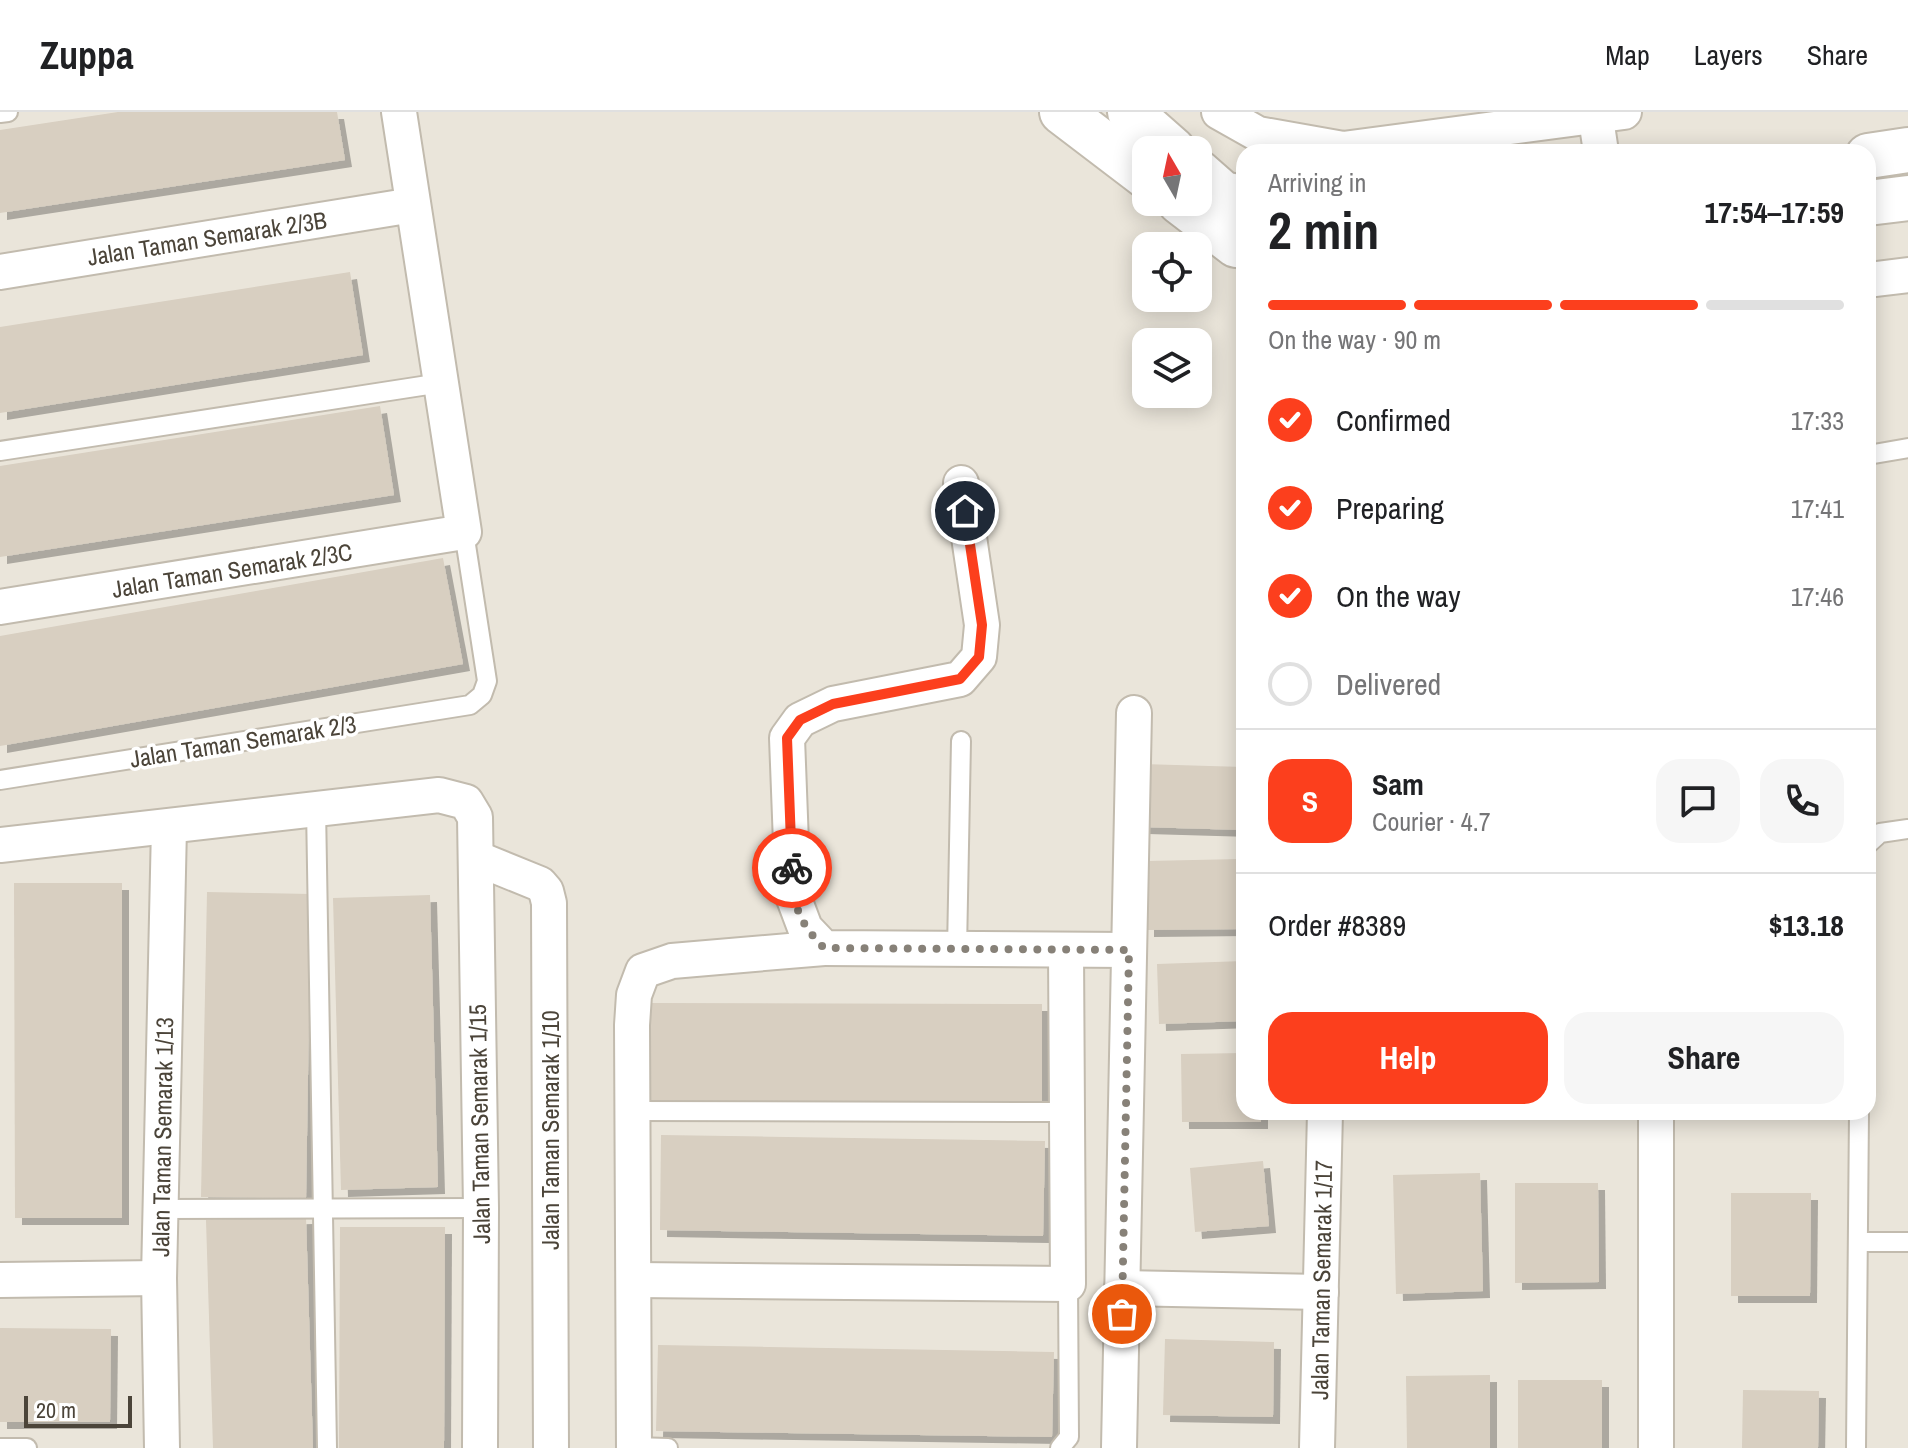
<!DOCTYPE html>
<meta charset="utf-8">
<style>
body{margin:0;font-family:"Archivo Narrow",sans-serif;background:#f6f6f6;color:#202124;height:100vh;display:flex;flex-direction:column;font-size:30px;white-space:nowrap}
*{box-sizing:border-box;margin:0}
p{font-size:26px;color:#757577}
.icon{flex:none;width:44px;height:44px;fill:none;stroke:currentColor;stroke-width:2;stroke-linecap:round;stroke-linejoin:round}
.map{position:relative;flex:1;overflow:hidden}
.details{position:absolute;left:1236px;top:32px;width:640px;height:976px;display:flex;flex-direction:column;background:#fff;border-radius:24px;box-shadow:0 4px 20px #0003}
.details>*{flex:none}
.needle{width:52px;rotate:351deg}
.tools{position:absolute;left:1132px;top:24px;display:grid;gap:16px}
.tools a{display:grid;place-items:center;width:80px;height:80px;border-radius:16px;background:#fff;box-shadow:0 4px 20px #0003;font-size:40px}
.scale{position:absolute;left:24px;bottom:20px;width:108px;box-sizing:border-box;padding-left:8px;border:4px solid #4b4439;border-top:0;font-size:22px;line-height:28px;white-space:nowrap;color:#4b4439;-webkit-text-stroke:6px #fff;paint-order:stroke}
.pin{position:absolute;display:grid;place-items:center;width:68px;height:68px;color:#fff;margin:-34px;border:4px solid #fff;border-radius:50%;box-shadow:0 2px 8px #0007}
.courier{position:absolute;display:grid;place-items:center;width:80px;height:80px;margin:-40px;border:6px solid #fc3f1d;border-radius:50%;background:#fff;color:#222;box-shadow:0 2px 10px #0007}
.overview em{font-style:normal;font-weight:700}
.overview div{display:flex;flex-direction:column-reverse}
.overview{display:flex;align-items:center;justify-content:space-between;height:136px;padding:0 32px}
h1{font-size:52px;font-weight:700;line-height:60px}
.bar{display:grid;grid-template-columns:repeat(4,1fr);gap:12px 8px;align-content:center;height:96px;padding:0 32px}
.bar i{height:10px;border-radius:6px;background:#e0e0e0}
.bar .active{background:#fc3f1d}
.bar p{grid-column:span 4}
.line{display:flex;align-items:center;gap:20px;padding:0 32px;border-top:2px solid #e0e0e0}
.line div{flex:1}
.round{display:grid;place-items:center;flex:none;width:84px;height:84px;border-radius:24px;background:#f6f6f6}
ol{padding:0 32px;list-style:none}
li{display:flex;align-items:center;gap:24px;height:88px}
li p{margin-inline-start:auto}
li .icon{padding:8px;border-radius:50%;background:#fc3f1d;color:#fff;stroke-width:4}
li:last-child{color:#757577}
li i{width:44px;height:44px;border:4px solid #e0e0e0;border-radius:50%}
.cta{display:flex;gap:16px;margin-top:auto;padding:16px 32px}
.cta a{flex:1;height:92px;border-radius:24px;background:#fc3f1d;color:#fff;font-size:32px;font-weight:700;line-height:92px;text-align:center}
.cta a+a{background:#f6f6f6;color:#202124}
header{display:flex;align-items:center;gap:48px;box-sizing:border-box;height:112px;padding:0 40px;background:#fff;border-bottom:2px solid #e0e0e0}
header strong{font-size:38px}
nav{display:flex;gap:44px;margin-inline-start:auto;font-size:28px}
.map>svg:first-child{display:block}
.residential{fill:#eae5da;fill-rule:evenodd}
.building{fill:#d8cfc1;filter:url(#shadow)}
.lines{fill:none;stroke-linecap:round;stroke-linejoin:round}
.service-casing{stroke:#c2bbae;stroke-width:22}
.minor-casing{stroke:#c2bbae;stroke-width:38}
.tertiary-casing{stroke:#c2bbae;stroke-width:48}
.service{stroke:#fff;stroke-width:18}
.minor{stroke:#fff;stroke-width:34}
.tertiary{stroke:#fff;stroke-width:44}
.done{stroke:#878178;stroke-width:8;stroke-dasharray:0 14.4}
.route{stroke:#fc3f1d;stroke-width:10}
.labels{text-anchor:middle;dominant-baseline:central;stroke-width:7;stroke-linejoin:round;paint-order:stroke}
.street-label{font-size:24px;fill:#4b4439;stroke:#fff}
</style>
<header>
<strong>Zuppa</strong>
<nav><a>Map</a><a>Layers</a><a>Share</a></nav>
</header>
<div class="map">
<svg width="1908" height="1336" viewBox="0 0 1908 1336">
<defs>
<filter id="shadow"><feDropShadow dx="7" dy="7" stdDeviation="0" flood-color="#0004"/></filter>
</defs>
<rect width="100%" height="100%" fill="#f6f3ec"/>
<path class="residential" d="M0 0H1908V1336H0ZM1146 38H1198V90H1146ZM1244 40H1868V1000H1244ZM1146 134H1198V186H1146ZM1146 230H1198V282H1146Z"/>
<g class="building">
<polygon points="118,0 337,0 345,48 0,101 0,18"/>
<polygon points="350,160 363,243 0,301 0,215"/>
<polygon points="380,294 394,383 0,445 0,354"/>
<polygon points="443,446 463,552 0,634 0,524"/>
<polygon points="1142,652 1244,655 1244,718 1141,715"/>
<polygon points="1240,747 1241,817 1147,818 1147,749"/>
<polygon points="14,771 122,771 122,1106 15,1106"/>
<polygon points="207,780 311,782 306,1086 201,1085"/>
<polygon points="430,783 438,1075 341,1078 333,786"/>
<polygon points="1244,849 1244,909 1159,912 1157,852"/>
<polygon points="648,891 1042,892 1042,992 647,992"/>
<polygon points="1244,941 1244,1000 1261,1000 1261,1010 1182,1010 1181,942"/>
<polygon points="661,1023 1045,1029 1043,1124 660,1118"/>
<polygon points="1263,1049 1269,1114 1195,1120 1190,1056"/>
<polygon points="1480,1061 1483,1179 1396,1182 1393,1063"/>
<polygon points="1515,1071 1598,1071 1599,1170 1515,1171"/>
<polygon points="1731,1081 1811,1081 1810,1184 1731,1184"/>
<polygon points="306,1105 313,1336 213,1336 206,1108"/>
<polygon points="340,1115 445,1115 444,1336 339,1336"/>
<polygon points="0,1216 111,1217 110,1310 0,1310"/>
<polygon points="1165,1227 1274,1230 1273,1305 1163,1303"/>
<polygon points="658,1233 1054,1240 1052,1325 656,1319"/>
<polygon points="1490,1263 1490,1336 1407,1336 1406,1264"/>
<rect x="1518" y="1268" width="84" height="68"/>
<polygon points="1743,1278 1819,1279 1818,1336 1742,1336"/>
</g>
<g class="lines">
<defs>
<g id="service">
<polyline points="0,1 8,0"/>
<polyline points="0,339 441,271"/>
<polyline points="1868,343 1908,336"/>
<polyline points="0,668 470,593 482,583 487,569 464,420"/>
<polyline points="316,696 327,1336"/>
<polyline points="1868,732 1880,721 1908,717"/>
<polyline points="957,838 961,629"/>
<polyline points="632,999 1068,1000"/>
<polyline points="160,1097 481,1096"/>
<polyline points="1859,1130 1908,1130"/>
<polyline points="634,1335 668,1336"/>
<polyline points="0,1336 27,1336"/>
<polyline points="1060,1336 1069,1325 1068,1172"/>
<polyline points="1856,1336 1859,1000"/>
</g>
<g id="minor">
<polyline points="1219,0 1258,22 1343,37 1624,0"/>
<polyline points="1595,0 1601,40"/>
<polyline points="0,160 413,93"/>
<polyline points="1868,168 1908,163"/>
<polyline points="961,371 982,513 979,545 960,567 833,592 800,608 787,626 793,784 805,816 824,836 1129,838"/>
<polyline points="0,495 464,420 399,0"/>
<polyline points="0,733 439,683 466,690 475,705 481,1096 480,1336"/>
<polyline points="476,746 540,772 546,779 549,791 551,1336"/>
<polyline points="1656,1000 1656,1336"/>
<polyline points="0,1168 159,1166"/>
<polyline points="635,1168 1068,1172 1066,838"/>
<polyline points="1122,1176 1321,1180"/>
<polyline points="162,1336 159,1166 169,715"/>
<polyline points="634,1336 632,913 634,883 643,859 672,849 824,836"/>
<polyline points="1119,1336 1134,601"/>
<polyline points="1317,1336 1325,1000"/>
</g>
<g id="tertiary">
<polyline points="1062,0 1146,64"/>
<polyline points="1130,0 1173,38"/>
<polyline points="1868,44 1908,38"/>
<polyline points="1198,60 1223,82 1244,86"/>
<polyline points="1180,90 1236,133 1244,134"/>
<polyline points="1868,91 1908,86"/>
</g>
</defs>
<use href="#service" class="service-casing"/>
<use href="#minor" class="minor-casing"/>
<use href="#tertiary" class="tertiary-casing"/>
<use href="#service" class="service"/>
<use href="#minor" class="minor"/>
<use href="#tertiary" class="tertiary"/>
</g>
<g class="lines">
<path class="done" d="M792 756C793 794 798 809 824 836L1129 838 1122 1202"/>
<polyline class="route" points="792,756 787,626 800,608 833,592 960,567 979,545 982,513 965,399"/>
</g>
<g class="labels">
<g class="street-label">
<text transform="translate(207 126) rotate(-9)">Jalan Taman Semarak 2/3B</text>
<text transform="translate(232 458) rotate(-9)">Jalan Taman Semarak 2/3C</text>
<text transform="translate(243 629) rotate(-9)">Jalan Taman Semarak 2/3</text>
<text transform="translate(479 1012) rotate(-91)">Jalan Taman Semarak 1/15</text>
<text transform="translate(550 1018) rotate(-90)">Jalan Taman Semarak 1/10</text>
<text transform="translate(162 1025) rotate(-89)">Jalan Taman Semarak 1/13</text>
<text transform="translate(1321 1168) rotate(-89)">Jalan Taman Semarak 1/17</text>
</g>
</g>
</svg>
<div class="tools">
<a><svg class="needle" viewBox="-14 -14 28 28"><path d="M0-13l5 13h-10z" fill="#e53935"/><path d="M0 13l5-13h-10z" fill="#757577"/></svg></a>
<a><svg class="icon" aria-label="locate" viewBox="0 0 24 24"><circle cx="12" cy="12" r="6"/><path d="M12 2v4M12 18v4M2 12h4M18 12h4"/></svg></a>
<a><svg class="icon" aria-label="layers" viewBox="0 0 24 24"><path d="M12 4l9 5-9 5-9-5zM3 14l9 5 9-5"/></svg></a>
</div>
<div class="scale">20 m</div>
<div class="pin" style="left:1122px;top:1202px;background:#ea580c"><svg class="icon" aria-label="bag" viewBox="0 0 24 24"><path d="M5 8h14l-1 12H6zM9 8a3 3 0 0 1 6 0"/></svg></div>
<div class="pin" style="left:965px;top:399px;background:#1f2937"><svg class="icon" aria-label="home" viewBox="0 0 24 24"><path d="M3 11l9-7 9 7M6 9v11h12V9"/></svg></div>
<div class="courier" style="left:792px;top:756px"><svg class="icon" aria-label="bike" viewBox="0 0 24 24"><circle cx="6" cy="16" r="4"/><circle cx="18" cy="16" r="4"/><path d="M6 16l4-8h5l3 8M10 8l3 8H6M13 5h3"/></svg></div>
<section class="details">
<div class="overview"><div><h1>2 min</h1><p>Arriving in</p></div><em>17:54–17:59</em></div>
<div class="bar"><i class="active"></i><i class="active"></i><i class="active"></i><i></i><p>On the way · 90 m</p></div>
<ol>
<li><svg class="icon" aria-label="check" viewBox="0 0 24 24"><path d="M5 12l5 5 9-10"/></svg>Confirmed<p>17:33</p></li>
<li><svg class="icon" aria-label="check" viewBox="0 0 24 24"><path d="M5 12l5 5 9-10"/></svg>Preparing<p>17:41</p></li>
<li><svg class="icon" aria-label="check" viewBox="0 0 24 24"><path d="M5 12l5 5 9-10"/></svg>On the way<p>17:46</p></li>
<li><i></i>Delivered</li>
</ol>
<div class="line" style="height:144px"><b class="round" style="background:#fc3f1d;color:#fff">S</b><div><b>Sam</b><p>Courier · 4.7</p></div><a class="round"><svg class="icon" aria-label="chat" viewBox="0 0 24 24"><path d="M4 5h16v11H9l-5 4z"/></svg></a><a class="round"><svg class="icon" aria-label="phone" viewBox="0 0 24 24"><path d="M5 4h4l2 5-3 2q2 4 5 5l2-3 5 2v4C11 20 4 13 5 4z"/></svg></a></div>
<div class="line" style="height:104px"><div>Order #8389</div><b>$13.18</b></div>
<div class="cta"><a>Help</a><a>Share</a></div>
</section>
</div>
